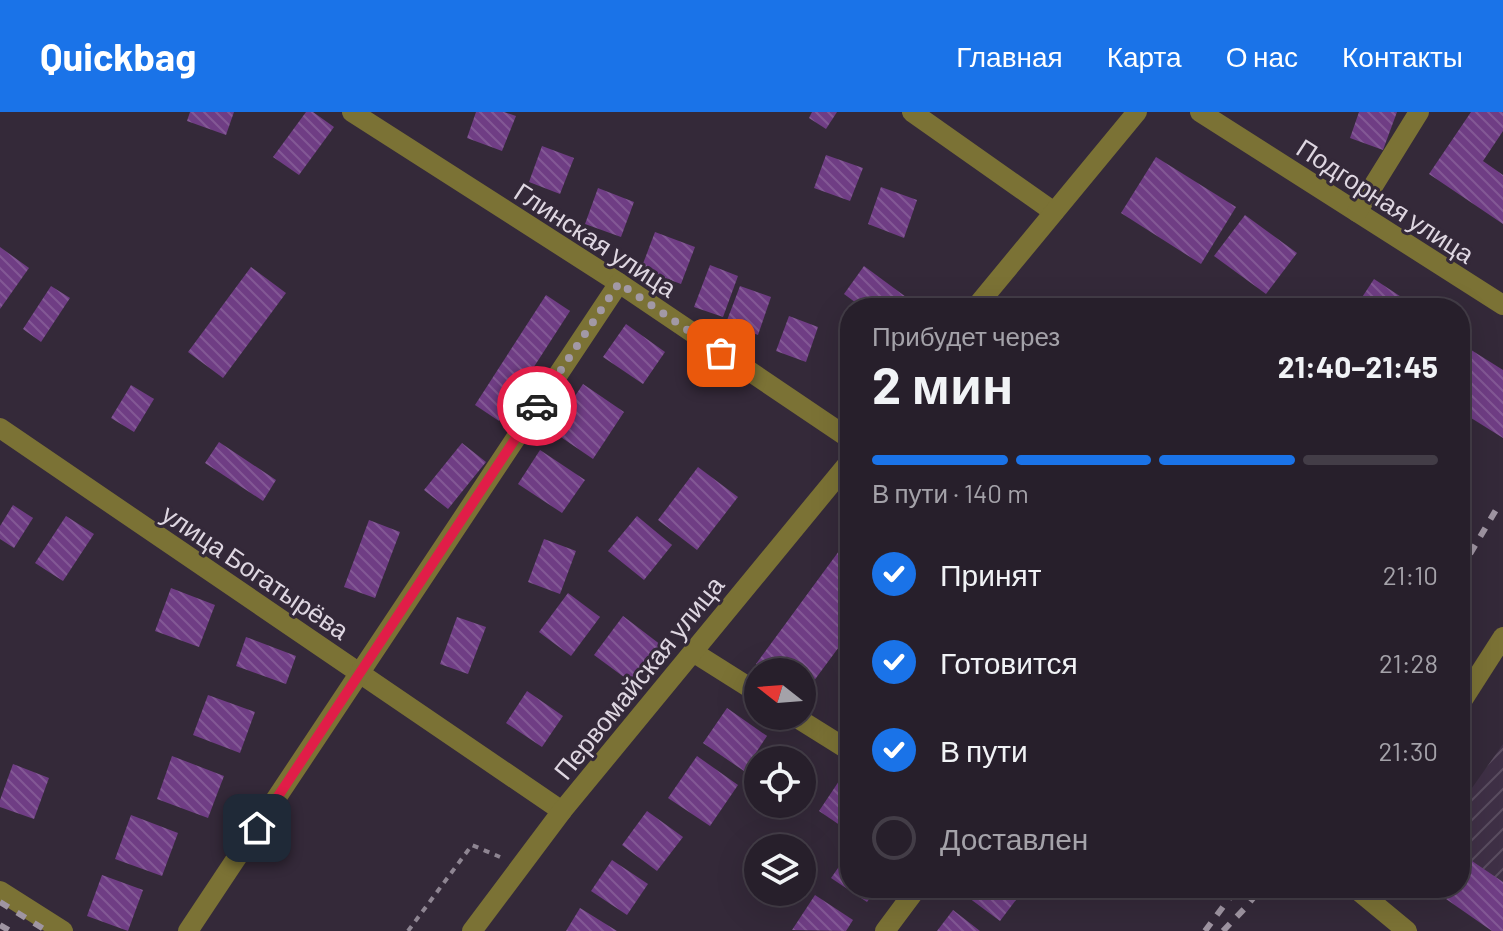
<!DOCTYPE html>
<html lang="ru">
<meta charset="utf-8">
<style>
body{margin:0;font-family:Barlow,sans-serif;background:#2f2733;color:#f1f3f6;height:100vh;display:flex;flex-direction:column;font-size:30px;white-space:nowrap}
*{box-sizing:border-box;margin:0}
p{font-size:26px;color:#a4a2a9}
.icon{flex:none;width:44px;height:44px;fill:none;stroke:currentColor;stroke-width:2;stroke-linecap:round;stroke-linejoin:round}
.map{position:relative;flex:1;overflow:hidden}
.sheet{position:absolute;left:840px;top:186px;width:630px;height:600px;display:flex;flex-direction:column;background:#271f2b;border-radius:32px;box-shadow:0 8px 32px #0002,0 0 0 2px #433d47}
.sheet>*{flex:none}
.needle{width:52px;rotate:287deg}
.tools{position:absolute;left:744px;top:546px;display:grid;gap:16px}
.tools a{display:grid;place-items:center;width:72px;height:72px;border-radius:50%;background:#271f2b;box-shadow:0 8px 32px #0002,0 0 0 2px #433d47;font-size:40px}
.pin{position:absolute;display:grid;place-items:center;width:68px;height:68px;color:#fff;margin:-34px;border-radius:16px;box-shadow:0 4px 12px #0006}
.courier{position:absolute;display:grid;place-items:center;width:80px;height:80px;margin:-40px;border:6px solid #e11d48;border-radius:50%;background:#fff;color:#222;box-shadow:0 2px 10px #0007}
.overview em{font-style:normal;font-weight:700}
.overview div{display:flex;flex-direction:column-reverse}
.overview{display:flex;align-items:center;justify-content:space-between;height:136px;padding:0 32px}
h1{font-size:52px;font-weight:700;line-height:60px}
.bar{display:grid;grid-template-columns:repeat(4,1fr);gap:12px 8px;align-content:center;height:96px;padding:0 32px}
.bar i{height:10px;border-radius:6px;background:#433d47}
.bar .on{background:#1a73e8}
.bar p{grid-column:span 4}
ol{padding:0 32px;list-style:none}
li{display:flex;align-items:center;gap:24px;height:88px}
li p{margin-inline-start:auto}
li .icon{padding:8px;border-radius:50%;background:#1a73e8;color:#fff;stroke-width:4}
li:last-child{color:#a4a2a9}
li i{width:44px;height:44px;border:4px solid #433d47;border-radius:50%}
header{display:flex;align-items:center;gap:48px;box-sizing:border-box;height:112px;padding:0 40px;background:#1a73e8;color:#fff}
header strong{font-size:38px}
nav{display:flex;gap:44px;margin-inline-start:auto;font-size:28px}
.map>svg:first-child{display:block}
.industrial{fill:url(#industrial-furrows)}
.building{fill:url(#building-back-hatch)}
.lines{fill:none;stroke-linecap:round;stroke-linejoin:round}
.path{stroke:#8e8592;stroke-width:4;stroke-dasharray:6 6;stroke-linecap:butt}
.minor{stroke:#7b7235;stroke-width:20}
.rail{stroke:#9f95a2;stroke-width:6;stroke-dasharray:10 10;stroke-linecap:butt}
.done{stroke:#a299a6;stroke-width:8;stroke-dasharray:0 14.4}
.route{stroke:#e11d48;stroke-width:10}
.labels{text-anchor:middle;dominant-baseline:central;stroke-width:6;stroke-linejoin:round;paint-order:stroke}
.street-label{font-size:26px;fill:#ded6e1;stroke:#342939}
</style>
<header>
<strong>Quickbag</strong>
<nav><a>Главная</a><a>Карта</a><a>О нас</a><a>Контакты</a></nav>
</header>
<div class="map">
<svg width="1503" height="819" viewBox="0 0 1503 819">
<defs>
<pattern id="industrial-furrows" width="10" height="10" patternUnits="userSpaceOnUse" patternTransform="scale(2)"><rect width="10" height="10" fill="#3f3046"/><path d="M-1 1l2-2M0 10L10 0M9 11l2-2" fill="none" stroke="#5a4d60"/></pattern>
<pattern id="building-back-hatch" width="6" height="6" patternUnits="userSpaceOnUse" patternTransform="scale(2)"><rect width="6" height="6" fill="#6f3d84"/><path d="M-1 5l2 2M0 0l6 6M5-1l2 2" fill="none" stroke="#835895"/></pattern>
</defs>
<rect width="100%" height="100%" fill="#342939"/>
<polygon class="industrial" points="1503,632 1503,810 1460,776 1460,693"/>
<g class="building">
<polygon points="190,0 234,0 226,23 187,9"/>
<polygon points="306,0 313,0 334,15 299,63 273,45"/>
<polygon points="476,0 504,0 516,4 502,39 467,26"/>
<polygon points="812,0 837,0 826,17 809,6"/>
<polygon points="1359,0 1397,0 1383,38 1350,26"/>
<polygon points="1471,0 1503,0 1503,19 1483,49 1503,63 1503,112 1429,62"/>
<polygon points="542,34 574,46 560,82 529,70"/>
<polygon points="826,43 863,56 850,89 814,76"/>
<polygon points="1156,45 1236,95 1201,152 1121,101"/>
<polygon points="881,75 917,88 904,126 868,112"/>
<polygon points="598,76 634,90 621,125 585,112"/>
<polygon points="1245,103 1297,141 1266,182 1214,144"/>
<polygon points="655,120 695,135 681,172 641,157"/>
<polygon points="0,135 29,156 0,197"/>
<polygon points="710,153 738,164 723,205 694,195"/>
<polygon points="864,154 906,185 898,196 863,196 844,182"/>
<polygon points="251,155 286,181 223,266 188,240"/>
<polygon points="1374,167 1418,196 1355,196"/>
<polygon points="51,174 70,186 41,230 23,217"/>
<polygon points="740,174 771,185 758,223 726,211"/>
<polygon points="546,183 570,199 499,309 475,293"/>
<polygon points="789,204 818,215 806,250 776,239"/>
<polygon points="626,212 665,240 643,272 603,245"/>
<polygon points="1460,231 1503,258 1503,326 1460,299"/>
<polygon points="583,272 624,300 593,347 552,319"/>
<polygon points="131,273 154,287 134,320 111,306"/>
<polygon points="219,330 276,368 263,389 205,351"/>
<polygon points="462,331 486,350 448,397 424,378"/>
<polygon points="540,338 585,368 562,401 518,372"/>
<polygon points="698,355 738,385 697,438 658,408"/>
<polygon points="13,393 33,406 14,436 0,427 0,414"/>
<polygon points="66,404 94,422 63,469 35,451"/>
<polygon points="637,404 672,433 644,468 608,439"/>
<polygon points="369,408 400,420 375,486 344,475"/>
<polygon points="850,424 850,520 802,585 802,560 766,560 756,552"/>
<polygon points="544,427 576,439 560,482 528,470"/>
<polygon points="171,476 215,493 199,535 155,519"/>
<polygon points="568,481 600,505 571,544 539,520"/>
<polygon points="623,504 661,533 632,571 594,543"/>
<polygon points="457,505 486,515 468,562 440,552"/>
<polygon points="246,525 296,544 286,572 236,554"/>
<polygon points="527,579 563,604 542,635 506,611"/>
<polygon points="208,583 255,600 240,641 193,623"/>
<polygon points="727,596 767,624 744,659 703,631"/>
<polygon points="172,644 224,664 208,706 157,687"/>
<polygon points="697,644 738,673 710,714 668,686"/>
<polygon points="13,652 49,666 34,707 0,695 0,688"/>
<polygon points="843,663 850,668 850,720 819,699"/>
<polygon points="647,699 683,725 657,759 622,733"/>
<polygon points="131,703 178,721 162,764 115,747"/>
<polygon points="850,739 850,776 877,776 867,790 831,766"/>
<polygon points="612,748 648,772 627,803 591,779"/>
<polygon points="1472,749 1503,770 1503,819 1492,819 1446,787 1453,776 1460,776 1460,766"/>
<polygon points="102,763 143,778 128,819 87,804"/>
<polygon points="971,776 1025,776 1000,809 965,783"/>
<polygon points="815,783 853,808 846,819 792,818"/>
<polygon points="580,796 617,819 566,819"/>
<polygon points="953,798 980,819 937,819"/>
</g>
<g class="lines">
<polyline class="path" points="408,819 472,733 500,745"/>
<g class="minor">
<polyline points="352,0 619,171 850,327"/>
<polyline points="912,0 1054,100"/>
<polyline points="1200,0 1503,193"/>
<polyline points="1357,100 1419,0"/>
<polyline points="975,196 1137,0"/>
<polyline points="0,316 562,699"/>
<polyline points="693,540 758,581"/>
<polyline points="1460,592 1503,525"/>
<polyline points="794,604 850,639"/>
<polyline points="1355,776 1407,819"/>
<polyline points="0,779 63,819"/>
<polyline points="188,819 619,171"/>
<polyline points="472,819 562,699 850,349"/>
<polyline points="885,819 917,776"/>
</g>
<g class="rail">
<polyline points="1460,459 1500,391"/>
<polyline points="0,790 47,819"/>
<polyline points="0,813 10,819"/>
<polyline points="1205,819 1237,776"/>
<polyline points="1223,819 1246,795 1261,776"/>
</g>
</g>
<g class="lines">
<polyline class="done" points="537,294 619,171 721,241"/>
<polyline class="route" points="257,716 537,294"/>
</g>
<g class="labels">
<g class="street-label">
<text transform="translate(1386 88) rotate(33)">Подгорная улица</text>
<text transform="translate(596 127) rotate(33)">Глинская улица</text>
<text transform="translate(256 459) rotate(34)">улица Богатырёва</text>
<text transform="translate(638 565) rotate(-51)">Первомайская улица</text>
</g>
</g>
</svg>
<div class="tools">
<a><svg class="needle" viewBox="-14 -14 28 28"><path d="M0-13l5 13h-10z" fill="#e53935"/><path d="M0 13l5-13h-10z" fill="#a4a2a9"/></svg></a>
<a><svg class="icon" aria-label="locate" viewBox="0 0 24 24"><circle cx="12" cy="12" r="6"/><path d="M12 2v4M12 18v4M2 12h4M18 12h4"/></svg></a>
<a><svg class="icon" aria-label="layers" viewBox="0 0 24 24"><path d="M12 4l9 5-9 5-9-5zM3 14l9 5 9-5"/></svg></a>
</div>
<div class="pin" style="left:721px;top:241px;background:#ea580c"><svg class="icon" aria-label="bag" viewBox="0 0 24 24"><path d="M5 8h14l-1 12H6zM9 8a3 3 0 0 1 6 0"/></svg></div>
<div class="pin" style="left:257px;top:716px;background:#1f2937"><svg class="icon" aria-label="home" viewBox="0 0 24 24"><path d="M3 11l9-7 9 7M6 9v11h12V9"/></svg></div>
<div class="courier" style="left:537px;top:294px"><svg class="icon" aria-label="car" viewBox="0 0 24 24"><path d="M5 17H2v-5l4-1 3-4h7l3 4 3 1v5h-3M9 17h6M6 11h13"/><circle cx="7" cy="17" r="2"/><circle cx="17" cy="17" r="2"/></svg></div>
<section class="sheet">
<div class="overview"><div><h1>2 мин</h1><p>Прибудет через</p></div><em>21:40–21:45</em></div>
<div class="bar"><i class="on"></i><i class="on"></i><i class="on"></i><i></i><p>В пути · 140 m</p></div>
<ol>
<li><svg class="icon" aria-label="check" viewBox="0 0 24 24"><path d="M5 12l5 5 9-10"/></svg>Принят<p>21:10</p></li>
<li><svg class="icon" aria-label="check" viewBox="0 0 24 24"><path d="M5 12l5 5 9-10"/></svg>Готовится<p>21:28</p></li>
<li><svg class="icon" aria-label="check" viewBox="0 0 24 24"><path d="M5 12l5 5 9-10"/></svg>В пути<p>21:30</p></li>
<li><i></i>Доставлен</li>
</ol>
</section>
</div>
